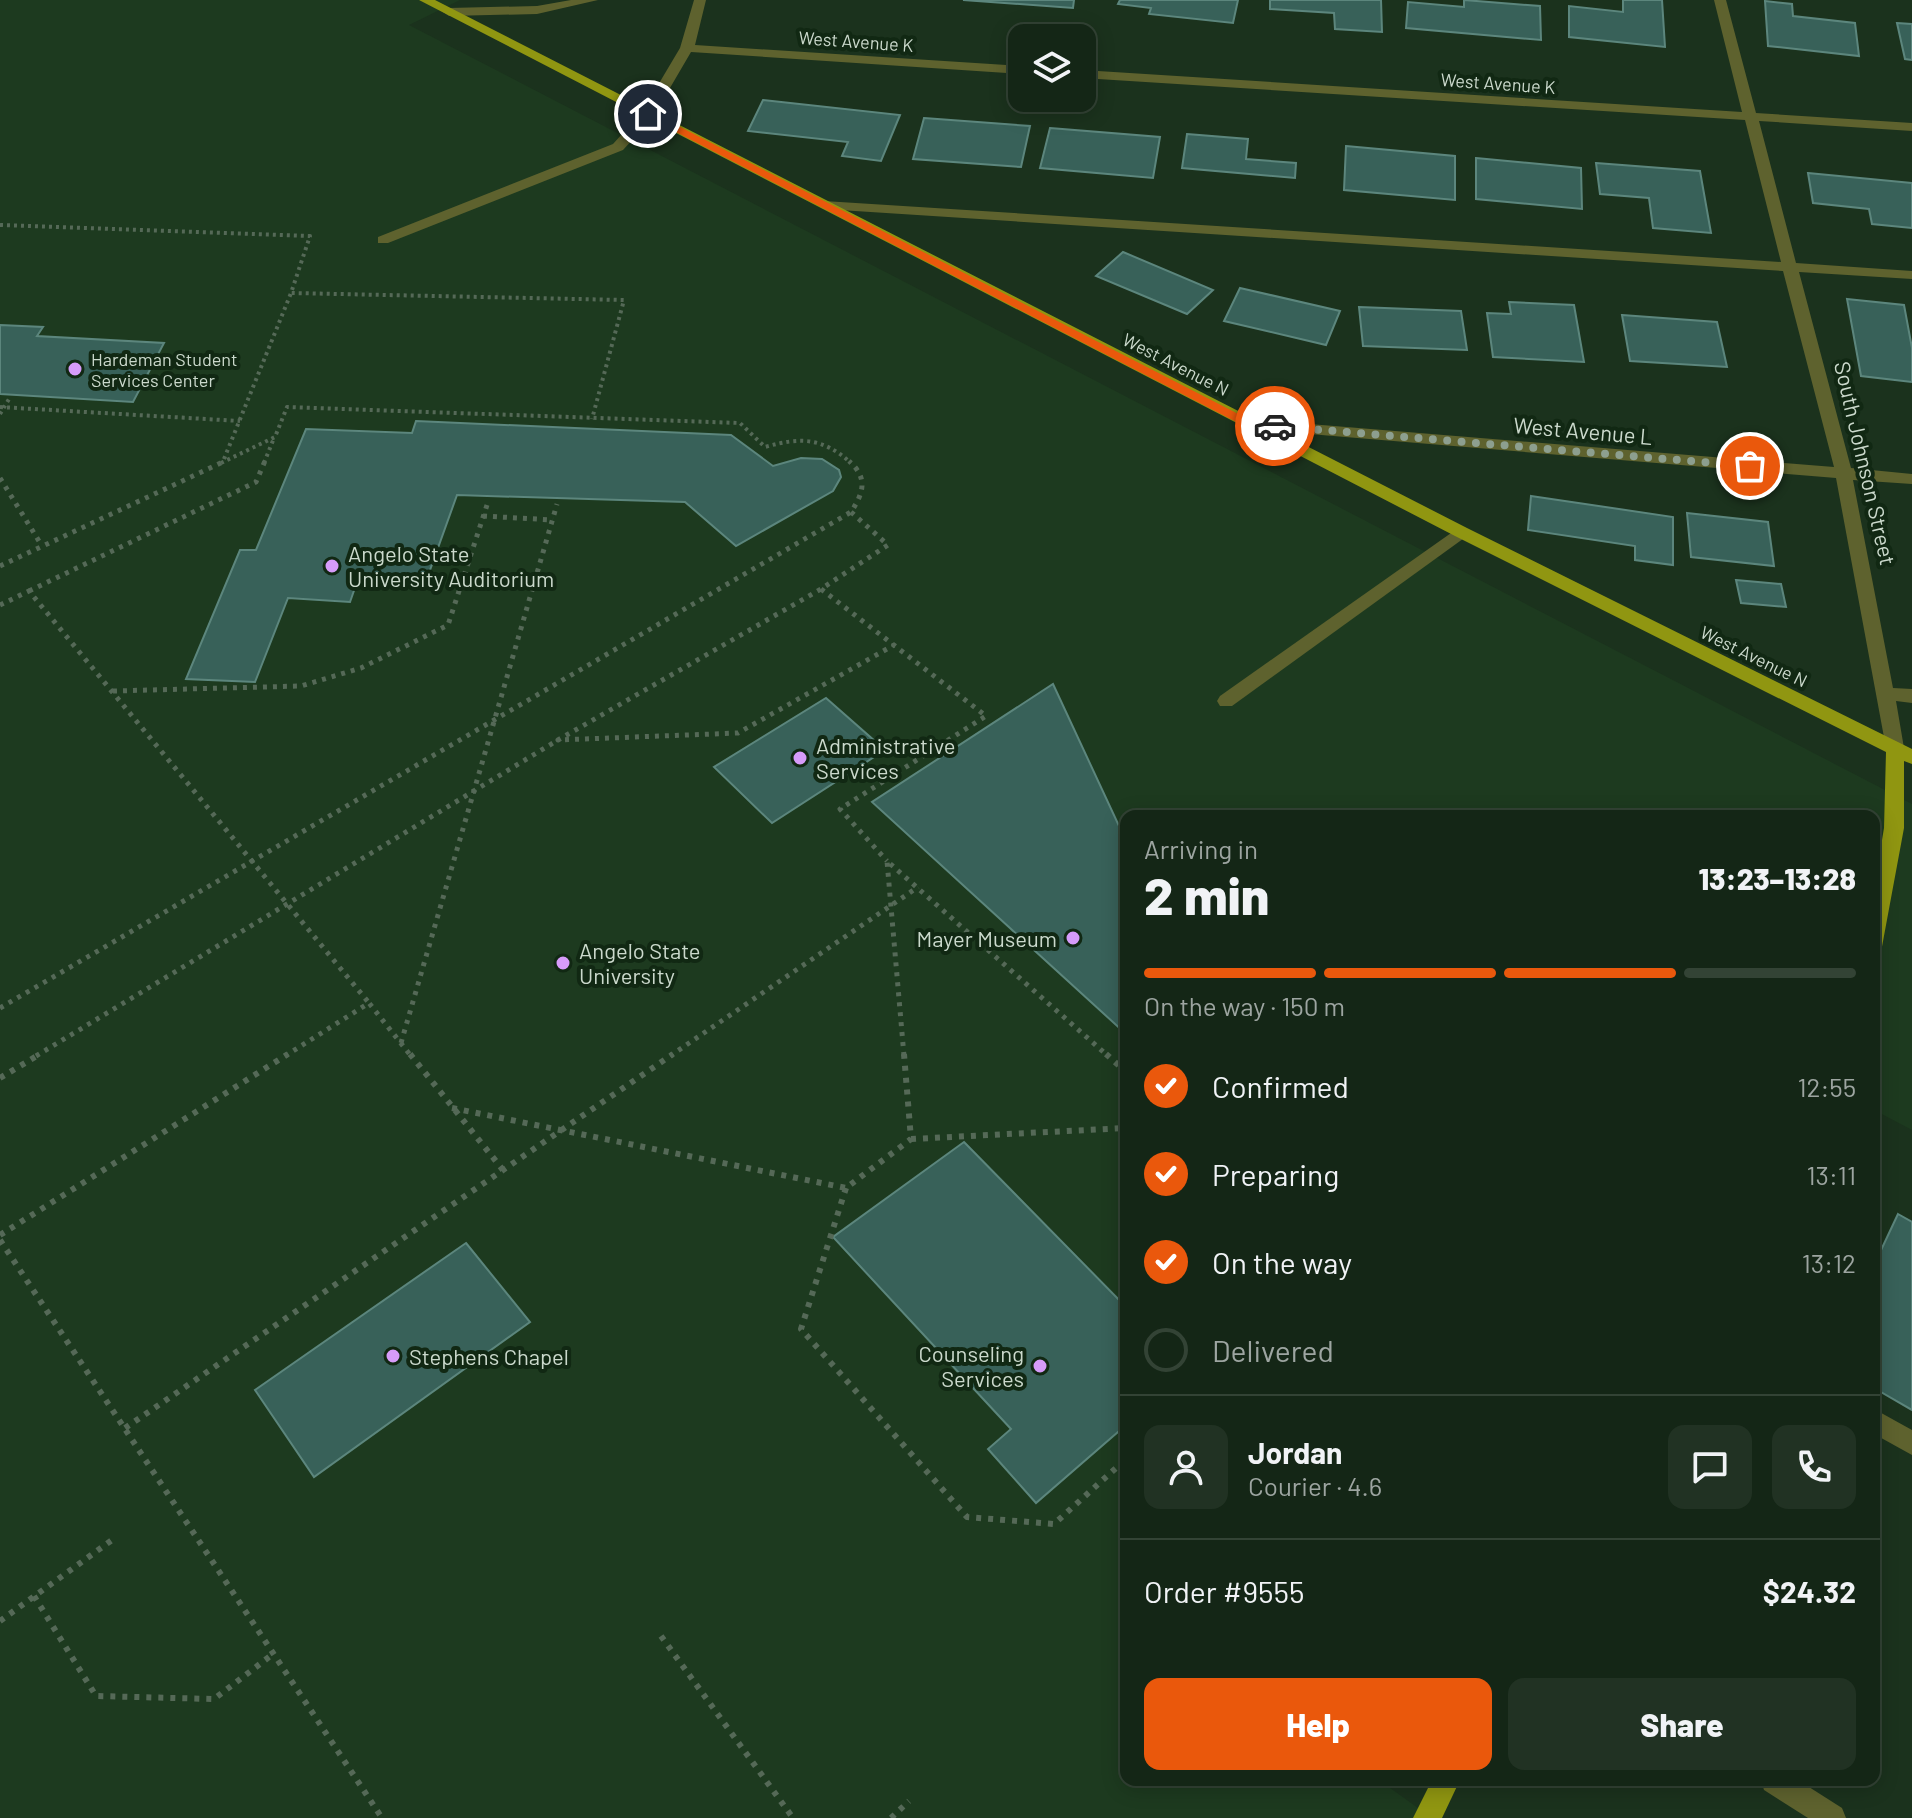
<!DOCTYPE html>
<meta charset="utf-8">
<style>
body{margin:0;font-family:Barlow,sans-serif;background:#213223;color:#f1f3f6;height:100vh;display:flex;flex-direction:column;font-size:30px;white-space:nowrap}
*{box-sizing:border-box;margin:0}
p{font-size:26px;color:#9da5a1}
.icon{flex:none;width:44px;height:44px;fill:none;stroke:currentColor;stroke-width:2;stroke-linecap:round;stroke-linejoin:round}
.map{position:relative;flex:1;overflow:hidden}
.sheet{position:absolute;left:1120px;top:810px;width:760px;height:976px;display:flex;flex-direction:column;background:#142616;border-radius:16px;box-shadow:0 4px 20px #0003,0 0 0 2px #334335}
.sheet>*{flex:none}
.controls{position:absolute;left:1008px;top:24px;display:grid;gap:16px}
.controls a{display:grid;place-items:center;width:88px;height:88px;border-radius:16px;background:#142616;box-shadow:0 4px 20px #0003,0 0 0 2px #334335;font-size:40px}
.pin{position:absolute;display:grid;place-items:center;width:68px;height:68px;color:#fff;margin:-34px;border:4px solid #fff;border-radius:50%;box-shadow:0 2px 8px #0007}
.courier{position:absolute;display:grid;place-items:center;width:80px;height:80px;margin:-40px;border:6px solid #ea580c;border-radius:50%;background:#fff;color:#222;box-shadow:0 2px 10px #0007}
.head em{font-style:normal;font-weight:800}
.head div{display:flex;flex-direction:column-reverse}
.head{display:flex;align-items:center;justify-content:space-between;height:136px;padding:0 24px}
h1{font-size:52px;font-weight:800;line-height:60px}
.bar{display:grid;grid-template-columns:repeat(4,1fr);gap:12px 8px;align-content:center;height:96px;padding:0 24px}
.bar i{height:10px;border-radius:6px;background:#334335}
.bar .on{background:#ea580c}
.bar p{grid-column:span 4}
.line{display:flex;align-items:center;gap:20px;padding:0 24px;border-top:2px solid #334335}
.line div{flex:1}
.round{display:grid;place-items:center;flex:none;width:84px;height:84px;border-radius:16px;background:#213223}
ol{padding:0 24px;list-style:none}
li{display:flex;align-items:center;gap:24px;height:88px}
li p{margin-inline-start:auto}
li .icon{padding:8px;border-radius:50%;background:#ea580c;color:#fff;stroke-width:4}
li:last-child{color:#9da5a1}
li i{width:44px;height:44px;border:4px solid #334335;border-radius:50%}
.button{display:flex;gap:16px;margin-top:auto;padding:16px 24px}
.button a{flex:1;height:92px;border-radius:16px;background:#ea580c;color:#fff;font-size:32px;font-weight:800;line-height:92px;text-align:center}
.button a+a{background:#213223;color:#f1f3f6}
.map>svg:first-child{display:block}
.built{fill:#1d3a1f}
.building{fill:#386159;stroke:#5c867d;stroke-width:2}
.lines{fill:none;stroke-linecap:round;stroke-linejoin:round}
.path-far2{stroke:#556957;stroke-width:4;stroke-dasharray:3 4;stroke-linecap:butt}
.path-far1{stroke:#556957;stroke-width:5;stroke-dasharray:4 6;stroke-linecap:butt}
.path{stroke:#556957;stroke-width:6;stroke-dasharray:5 7;stroke-linecap:butt}
.minor{fill:#5e622e;fill-rule:evenodd}
.major{fill:#909611;fill-rule:evenodd}
.route{fill:#ea580c}
.done{stroke:#8d9f8f;stroke-width:8;stroke-dasharray:0 14.4}
.poi-dot{fill:#d69bf9;stroke:#112813;stroke-width:3}
.labels{text-anchor:middle;dominant-baseline:central;stroke-width:8;stroke-linejoin:round;paint-order:stroke}
.far-street-label{font-size:18px;fill:#cbd9cc;stroke:#112813}
.far-poi-label{font-size:18px;fill:#cbd9cc;stroke:#112813;text-anchor:start}
.street-label{font-size:22px;fill:#cbd9cc;stroke:#112813}
.poi-label{font-size:22px;fill:#cbd9cc;stroke:#112813;text-anchor:start}
</style>
<div class="map">
<svg width="1912" height="1818" viewBox="0 0 1912 1818">
<rect width="100%" height="100%" fill="#1b321d"/>
<polygon class="built" points="0,0 460,0 409,25 1912,804 1912,1130 1874,1110 1874,816 1126,816 1126,1780 1379,1780 1432,1818 0,1818"/>
<g class="building">
<polygon points="963,0 1074,0 1073,8"/>
<polygon points="1120,0 1238,0 1233,23 1149,14 1151,8 1118,4"/>
<polygon points="1270,0 1381,0 1382,32 1335,29 1334,13 1270,9"/>
<polygon points="1464,0 1540,6 1541,40 1406,28 1408,2 1464,7"/>
<polygon points="1623,0 1662,0 1665,47 1569,37 1569,6 1623,12"/>
<polygon points="1765,1 1792,4 1793,16 1855,23 1859,56 1768,46"/>
<polygon points="1897,23 1912,24 1912,60 1905,59"/>
<polygon points="763,100 900,115 881,161 842,156 848,142 748,131"/>
<polygon points="924,118 1030,126 1021,167 913,159"/>
<polygon points="1050,128 1160,137 1153,178 1040,168"/>
<polygon points="1187,134 1248,139 1246,159 1296,163 1295,178 1182,168"/>
<polygon points="1346,146 1455,156 1455,200 1344,190"/>
<polygon points="1476,158 1581,168 1582,209 1476,199"/>
<polygon points="1596,163 1700,171 1711,233 1653,228 1649,198 1600,194"/>
<polygon points="1808,173 1912,183 1912,228 1872,224 1869,209 1813,203"/>
<polygon points="1123,252 1213,290 1187,314 1096,276"/>
<polygon points="1240,288 1340,311 1326,345 1224,321"/>
<polygon points="1847,299 1904,305 1912,348 1912,382 1861,376"/>
<polygon points="1509,302 1574,305 1584,362 1493,357 1487,313 1511,314"/>
<polygon points="1359,307 1461,311 1467,350 1363,346"/>
<polygon points="1622,315 1717,322 1727,367 1630,361"/>
<polygon points="0,325 43,327 37,336 164,343 133,402 0,394"/>
<polygon points="416,421 731,435 773,466 801,458 822,459 839,470 841,477 833,491 736,546 685,502 457,495 425,584 357,582 350,602 288,598 255,682 186,679 240,550 256,550 306,429 412,433"/>
<polygon points="1531,496 1673,517 1673,565 1635,560 1635,546 1528,530"/>
<polygon points="1687,513 1768,522 1774,566 1691,557"/>
<polygon points="1736,580 1781,584 1786,607 1741,603"/>
<polygon points="1053,684 1126,841 1126,1034 872,802"/>
<polygon points="826,698 885,750 772,823 714,767"/>
<polygon points="964,1142 1126,1307 1126,1425 1036,1503 988,1449 1011,1429 833,1237"/>
<polygon points="1898,1214 1912,1222 1912,1410 1874,1388 1874,1265"/>
<polygon points="466,1243 530,1322 314,1477 255,1390"/>
</g>
<g class="lines">
<g class="path-far2">
<polyline points="0,225 310,236 291,293 624,300 592,419"/>
<polyline points="0,407 240,421"/>
<polyline points="0,414 9,399"/>
<polyline points="224,459 291,293"/>
<path d="M221 463 275 437 287 407 740 423 765 447C800 437 822 437 851 463"/>
<polyline points="264,463 274,438"/>
</g>
<g class="path-far1">
<polyline points="0,478 42,546"/>
<polyline points="851,512 888,545 821,589 558,740 738,733 894,645"/>
<polyline points="483,516 553,520"/>
<polyline points="0,566 225,461"/>
<polyline points="821,589 986,716 840,809 887,861"/>
<polyline points="29,591 256,482 265,461"/>
<polyline points="0,605 29,591 369,1003"/>
<polyline points="113,691 301,686 361,668 448,625 487,505"/>
<path d="M0 1008 851 512C864 492 868 478 849 461"/>
<polyline points="401,1043 557,504"/>
<polyline points="36,1056 558,740"/>
<polyline points="285,1056 369,1003 411,1056"/>
<polyline points="670,1056 918,887"/>
<polyline points="904,1056 887,861 1108,1056"/>
</g>
<g class="path">
<polyline points="410,1054 503,1170"/>
<polyline points="1106,1054 1126,1072"/>
<polyline points="0,1078 40,1054"/>
<polyline points="452,1108 846,1188 911,1139 904,1054"/>
<polyline points="911,1139 1126,1128"/>
<polyline points="846,1188 801,1329 967,1517 1054,1524 1126,1459"/>
<polyline points="0,1235 288,1054"/>
<polyline points="0,1240 382,1818"/>
<polyline points="125,1428 673,1054"/>
<polyline points="34,1596 96,1696 214,1699 273,1654"/>
<polyline points="0,1621 112,1540"/>
<polyline points="661,1636 793,1818"/>
<polyline points="891,1818 909,1801"/>
</g>
<g class="minor">
<polygon points="571,0 598,0 537,14 449,16 443,12 449,8 537,6"/>
<polygon points="694,0 706,0 695,45 1022,66 1022,74 691,52 653,117 623,150 388,243 378,243 378,237 613,144 642,112 680,48"/>
<polygon points="1714,0 1726,0 1756,113 1912,123 1912,131 1759,121 1796,263 1912,271 1912,279 1799,272 1851,468 1912,474 1912,484 1853,480 1893,688 1912,689 1912,703 1896,701 1904,748 1895,755 1886,748 1836,478 1250,429 1242,424 1250,419 1834,467 1783,271 824,209 817,205 824,201 1781,262 1745,120 1082,78 1082,70 1742,112"/>
<polygon points="1461,526 1470,532 1467,536 1232,706 1220,706 1217,701 1220,696"/>
<polygon points="1874,1409 1912,1430 1912,1455 1874,1434"/>
<polygon points="1761,1780 1798,1780 1842,1808 1846,1818 1808,1818 1764,1790"/>
</g>
<g class="major">
<polygon points="419,0 435,0 1467,528 1912,749 1912,764 1904,761 1904,828 1881,952 1874,954 1874,888 1884,828 1886,752 1455,536"/>
<polygon points="1432,1780 1460,1780 1442,1818 1413,1818"/>
</g>
</g>
<polygon class="route" points="645,112 651,112 1252,421 1280,426 1275,430 1246,427 645,116"/>
<g class="lines">
<polyline class="done" points="1275,426 1750,466"/>
</g>
<g class="poi-dot">
<circle cx="75" cy="369" r="8"/>
<circle cx="332" cy="566" r="8"/>
<circle cx="800" cy="758" r="8"/>
<circle cx="1073" cy="938" r="8"/>
<circle cx="563" cy="963" r="8"/>
<circle cx="393" cy="1356" r="8"/>
<circle cx="1040" cy="1366" r="8"/>
</g>
<g class="labels">
<g class="far-street-label">
<text transform="translate(856 41) rotate(4)">West Avenue K</text>
<text transform="translate(1498 83) rotate(4)">West Avenue K</text>
<text transform="translate(1176 364) rotate(27)">West Avenue N</text>
<text transform="translate(1754 656) rotate(26)">West Avenue N</text>
</g>
<g class="far-poi-label">
<text x="91" y="359">Hardeman Student<tspan x="91" dy="21">Services Center</tspan></text>
</g>
<g class="street-label">
<text transform="translate(1583 430) rotate(5)">West Avenue L</text>
<text transform="translate(1866 463) rotate(77)">South Johnson Street</text>
</g>
<g class="poi-label">
<text x="348" y="553">Angelo State<tspan x="348" dy="25">University Auditorium</tspan></text>
<text x="816" y="745">Administrative<tspan x="816" dy="25">Services</tspan></text>
<text x="1057" y="938" text-anchor="end">Mayer Museum</text>
<text x="579" y="950">Angelo State<tspan x="579" dy="25">University</tspan></text>
<text x="1024" y="1353" text-anchor="end">Counseling<tspan x="1024" dy="25">Services</tspan></text>
<text x="409" y="1356">Stephens Chapel</text>
</g>
</g>
</svg>
<div class="controls">
<a><svg class="icon" aria-label="layers" viewBox="0 0 24 24"><path d="M12 4l9 5-9 5-9-5zM3 14l9 5 9-5"/></svg></a>
</div>
<div class="pin" style="left:1750px;top:466px;background:#ea580c"><svg class="icon" aria-label="bag" viewBox="0 0 24 24"><path d="M5 8h14l-1 12H6zM9 8a3 3 0 0 1 6 0"/></svg></div>
<div class="pin" style="left:648px;top:114px;background:#1f2937"><svg class="icon" aria-label="home" viewBox="0 0 24 24"><path d="M3 11l9-7 9 7M6 9v11h12V9"/></svg></div>
<div class="courier" style="left:1275px;top:426px"><svg class="icon" aria-label="car" viewBox="0 0 24 24"><path d="M5 17H2v-5l4-1 3-4h7l3 4 3 1v5h-3M9 17h6M6 11h13"/><circle cx="7" cy="17" r="2"/><circle cx="17" cy="17" r="2"/></svg></div>
<section class="sheet">
<div class="head"><div><h1>2 min</h1><p>Arriving in</p></div><em>13:23–13:28</em></div>
<div class="bar"><i class="on"></i><i class="on"></i><i class="on"></i><i></i><p>On the way · 150 m</p></div>
<ol>
<li><svg class="icon" aria-label="check" viewBox="0 0 24 24"><path d="M5 12l5 5 9-10"/></svg>Confirmed<p>12:55</p></li>
<li><svg class="icon" aria-label="check" viewBox="0 0 24 24"><path d="M5 12l5 5 9-10"/></svg>Preparing<p>13:11</p></li>
<li><svg class="icon" aria-label="check" viewBox="0 0 24 24"><path d="M5 12l5 5 9-10"/></svg>On the way<p>13:12</p></li>
<li><i></i>Delivered</li>
</ol>
<div class="line" style="height:144px"><a class="round"><svg class="icon" aria-label="person" viewBox="0 0 24 24"><circle cx="12" cy="8" r="4"/><path d="M4 21q1-7 8-7t8 7"/></svg></a><div><b>Jordan</b><p>Courier · 4.6</p></div><a class="round"><svg class="icon" aria-label="chat" viewBox="0 0 24 24"><path d="M4 5h16v11H9l-5 4z"/></svg></a><a class="round"><svg class="icon" aria-label="phone" viewBox="0 0 24 24"><path d="M5 4h4l2 5-3 2q2 4 5 5l2-3 5 2v4C11 20 4 13 5 4z"/></svg></a></div>
<div class="line" style="height:104px"><div>Order #9555</div><b>$24.32</b></div>
<div class="button"><a>Help</a><a>Share</a></div>
</section>
</div>
